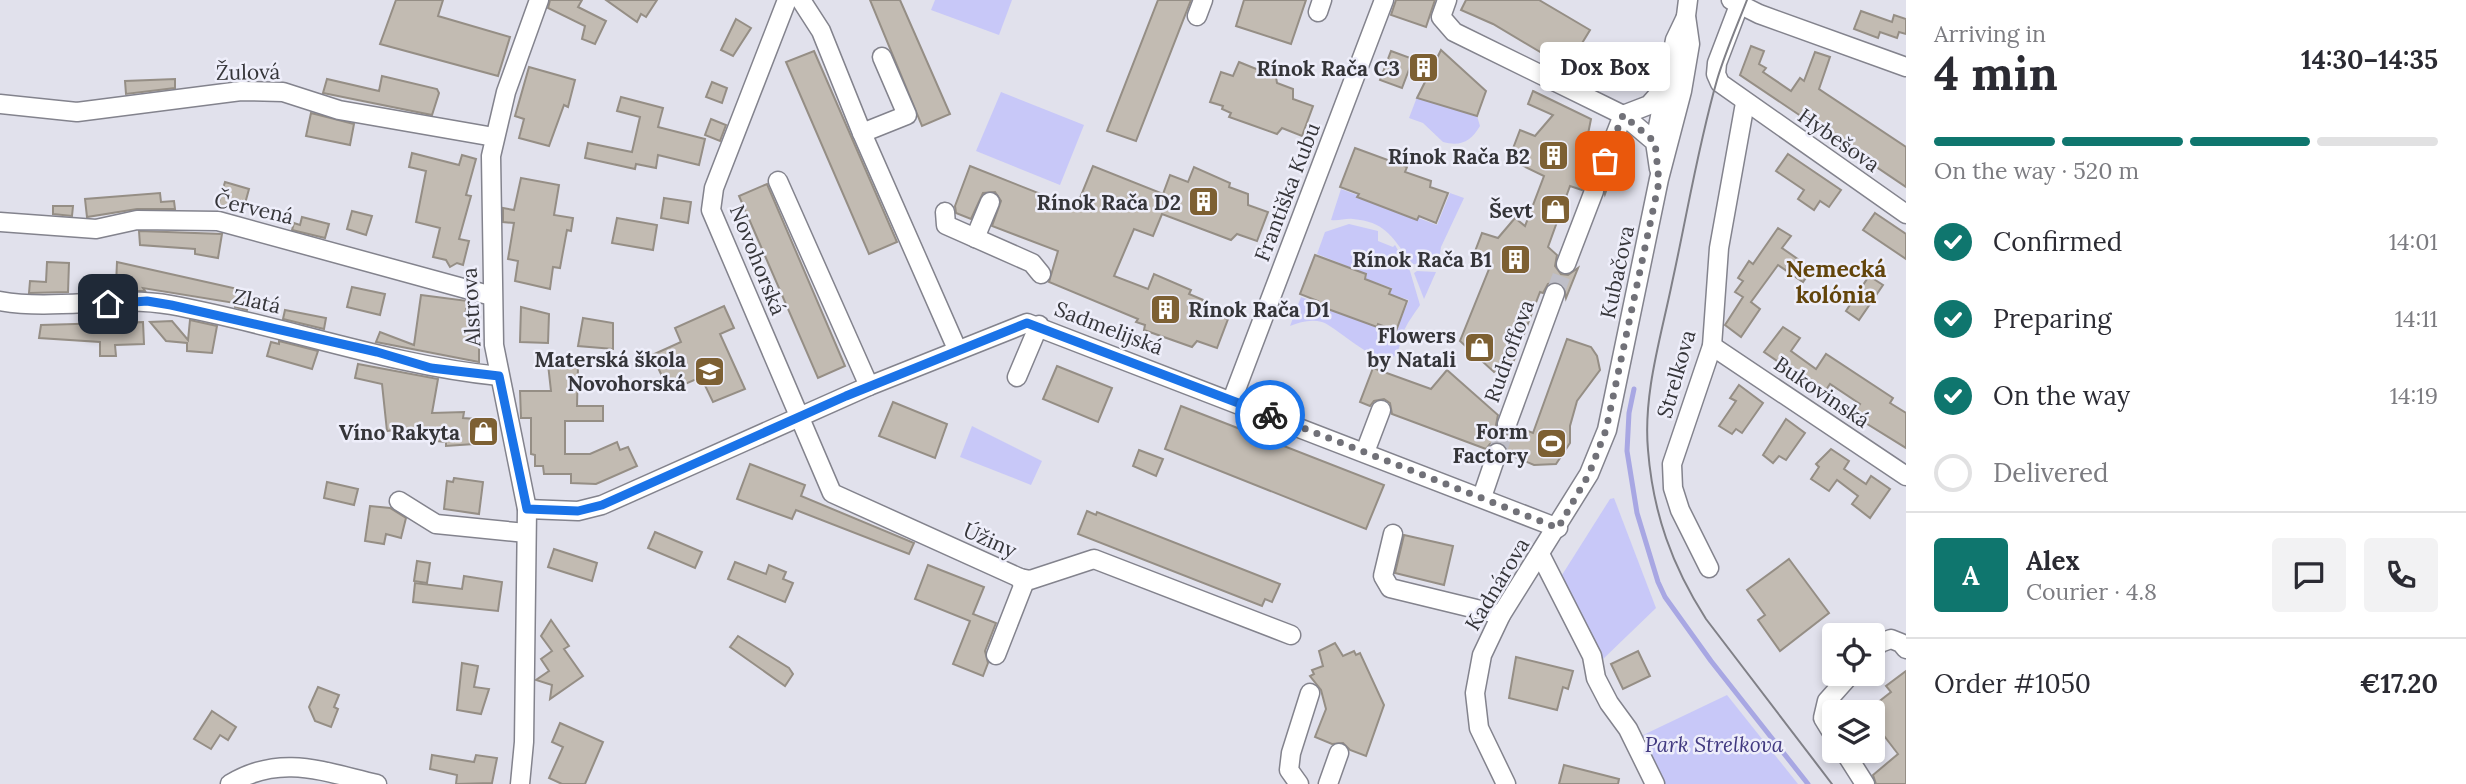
<!DOCTYPE html>
<meta charset="utf-8">
<style>
body{margin:0;font-family:Lora,serif;background:#f2f2f3;color:#2b2b33;height:100vh;display:flex;flex-direction:column;font-size:26px;white-space:nowrap}
*{box-sizing:border-box;margin:0}
p{font-size:23px;color:#7c7c81}
.icon{flex:none;width:38px;height:38px;fill:none;stroke:currentColor;stroke-width:2;stroke-linecap:round;stroke-linejoin:round}
.map{position:relative;flex:1;overflow:hidden}
.drawer{display:flex;flex-direction:column;background:#fff;width:560px}
.drawer>*{flex:none}
.controls{position:absolute;left:1822px;top:623px;display:grid;gap:14px}
.controls a{display:grid;place-items:center;width:63px;height:63px;border-radius:7px;background:#fff;box-shadow:0 4px 10px #0003;font-size:35px}
.pin{position:absolute;display:grid;place-items:center;width:60px;height:60px;color:#fff;margin:-30px;border-radius:14px;box-shadow:0 4px 10px #0006}
.courier{position:absolute;display:grid;place-items:center;width:70px;height:70px;margin:-35px;border:5px solid #1a73e8;border-radius:50%;background:#fff;color:#222;box-shadow:0 2px 9px #0007}
.bubble{position:absolute;height:49px;border-radius:7px;background:#fff;box-shadow:0 4px 10px #0003;font-size:23px;font-weight:700;line-height:49px;text-align:center}
.summary em{font-style:normal;font-weight:700}
.summary div{display:flex;flex-direction:column-reverse}
.summary{display:flex;align-items:center;justify-content:space-between;height:119px;padding:0 28px}
h1{font-size:46px;font-weight:700;line-height:52px}
.bar{display:grid;grid-template-columns:repeat(4,1fr);gap:10px 7px;align-content:center;height:84px;padding:0 28px}
.bar i{height:9px;border-radius:5px;background:#e1e1e2}
.bar .current{background:#0f766e}
.bar p{grid-column:span 4}
.line{display:flex;align-items:center;gap:18px;padding:0 28px;border-top:2px solid #e1e1e2}
.line div{flex:1}
.round{display:grid;place-items:center;flex:none;width:74px;height:74px;border-radius:7px;background:#f2f2f3}
ol{padding:0 28px;list-style:none}
li{display:flex;align-items:center;gap:21px;height:77px}
li p{margin-inline-start:auto}
li .icon{padding:7px;border-radius:50%;background:#0f766e;color:#fff;stroke-width:4}
li:last-child{color:#7c7c81}
li i{width:38px;height:38px;border:4px solid #e1e1e2;border-radius:50%}
main{display:flex;flex:1;min-height:0}
.map>svg:first-child{display:block}
.green{fill:#c8c8f8}
.lines{fill:none;stroke-linecap:round;stroke-linejoin:round}
.stream{stroke:#a8a7e3;stroke-width:5}
.building{fill:#c2bbb2;stroke:#958e85;stroke-width:2}
.minor-tunnel{stroke:#bfbfc8;stroke-width:18;stroke-dasharray:18 9;stroke-linecap:butt}
.minor-casing{stroke:#83838d;stroke-width:21}
.minor{stroke:#fff;stroke-width:18}
.tram{stroke:#808087;stroke-width:2}
.done{stroke:#717178;stroke-width:7;stroke-dasharray:0 12.6}
.route{stroke:#1a73e8;stroke-width:9}
.labels{text-anchor:middle;dominant-baseline:central;stroke-width:5;stroke-linejoin:round;paint-order:stroke}
.poi-label{font-size:21px;font-weight:bold;fill:#353539;stroke:#eeeefa;text-anchor:end}
.street-label{font-size:21px;fill:#353539;stroke:#eeeefa}
.park-label{font-size:21px;font-style:italic;fill:#413980;stroke:#eeeefa}
.neighbourhood-label{font-size:23px;font-weight:bold;fill:#62440b;stroke:#eeeefa}
</style>
<main>
<div class="map">
<svg width="1906" height="784" viewBox="0 0 1906 784">
<rect width="100%" height="100%" fill="#e1e1ec"/>
<g class="green">
<polygon points="935,0 1012,0 999,35 931,10"/>
<polygon points="1001,92 1084,125 1060,185 976,151"/>
<path d="M1417 97 1477 116 1480 126C1471 141 1461 147 1443 142L1423 123 1409 118Z"/>
<path d="M1341 189 1437 225 1450 193 1464 198 1441 247 1438 267 1413 264C1393 240 1388 222 1353 219 1346 218 1339 221 1331 220Z"/>
<path d="M1349 224 1378 231V241L1393 247 1395 245 1410 271 1420 305C1414 314 1407 323 1403 333 1401 340 1400 348 1396 354 1383 374 1338 327 1322 322 1311 319 1300 322 1290 326L1301 297 1396 331 1409 300 1390 294 1392 288 1366 279 1367 274 1317 254 1325 232Z"/>
<polygon points="1417,271 1436,272 1424,299 1414,273"/>
<polygon points="972,426 1042,461 1031,485 960,457"/>
<polygon points="1614,498 1656,608 1601,661 1562,575 1610,499"/>
<polygon points="1727,695 1798,784 1662,784 1639,737"/>
</g>
<g class="lines">
<polyline class="stream" points="1634,389 1629,413 1627,451 1637,513 1658,582 1665,597 1711,661 1808,784"/>
</g>
<g class="building">
<polygon points="396,0 443,0 438,16 510,37 498,76 380,44"/>
<polygon points="550,0 582,0 578,7 606,21 595,44 582,39 585,26 548,8"/>
<polygon points="606,0 657,0 646,17 641,14 637,22"/>
<polygon points="870,0 900,0 950,114 922,126"/>
<polygon points="1158,0 1191,0 1136,141 1107,131"/>
<polygon points="1244,0 1306,0 1291,44 1236,26"/>
<polygon points="1396,0 1435,0 1426,27 1391,15"/>
<polygon points="1466,0 1539,0 1590,30 1567,68 1493,24 1461,10"/>
<polygon points="1861,11 1892,22 1894,15 1906,19 1906,34 1899,32 1897,38 1880,32 1878,38 1854,29"/>
<polygon points="736,19 751,28 733,56 721,50"/>
<polygon points="1751,46 1764,51 1759,64 1766,68 1763,72 1791,91 1800,78 1804,81 1815,52 1830,57 1819,89 1906,147 1906,187 1740,75"/>
<polygon points="1441,50 1486,91 1477,116 1417,98"/>
<polygon points="814,51 897,242 869,254 786,62"/>
<polygon points="1391,51 1413,59 1402,88 1380,80"/>
<polygon points="1239,62 1276,77 1277,83 1293,89 1293,99 1313,106 1302,136 1282,128 1277,134 1249,124 1229,117 1231,113 1222,109 1223,106 1210,102 1221,72 1233,76"/>
<polygon points="529,67 575,80 568,107 564,105 549,146 519,138 524,119 515,116"/>
<polygon points="382,76 437,89 439,93 432,115 323,93 327,79 379,91"/>
<polygon points="175,79 175,88 126,94 125,81"/>
<polygon points="712,82 727,88 722,103 706,97"/>
<polygon points="1533,91 1591,119 1586,144 1596,153 1596,168 1606,172 1616,165 1605,194 1603,184 1597,180 1587,182 1582,190 1570,186 1548,247 1557,255 1555,266 1561,274 1568,275 1578,268 1566,298 1564,286 1558,282 1548,284 1543,293 1540,292 1511,368 1503,365 1494,372 1460,341 1489,269 1471,262 1482,233 1498,238 1515,218 1525,226 1544,176 1509,159 1520,130 1535,136 1553,115 1528,104"/>
<polygon points="621,97 663,108 658,127 705,139 699,165 658,155 656,168 636,164 635,169 585,158 588,143 632,152 640,117 617,111"/>
<polygon points="311,113 354,124 350,145 306,136"/>
<polygon points="711,119 726,125 720,141 705,135"/>
<polygon points="1355,148 1407,167 1405,172 1431,181 1430,187 1448,193 1436,223 1419,216 1417,220 1357,197 1359,194 1340,187"/>
<polygon points="412,153 459,165 462,155 476,159 466,195 471,196 459,239 469,241 463,265 457,263 450,267 446,260 433,257 440,228 416,222 426,171 409,167"/>
<polygon points="1788,154 1841,190 1829,207 1820,201 1814,210 1798,199 1804,190 1776,171"/>
<polygon points="970,166 1076,208 1093,166 1163,194 1170,175 1188,182 1194,167 1230,183 1229,187 1248,194 1248,205 1268,212 1257,241 1237,234 1231,240 1162,214 1153,236 1134,229 1114,276 1148,289 1154,274 1191,290 1189,294 1208,302 1208,312 1228,319 1217,348 1197,341 1192,347 1144,330 1145,325 1136,322 1138,319 1049,282 1058,251 992,226 1001,201 995,192 983,193 971,219 956,213 955,206"/>
<polygon points="521,178 559,185 554,215 573,218 571,231 567,230 560,268 553,267 550,289 515,281 518,261 508,259 514,223 503,222 503,208 514,210"/>
<polygon points="225,182 249,189 243,211 218,205"/>
<polygon points="767,184 845,366 818,378 739,196"/>
<polygon points="160,193 161,202 174,201 175,209 137,209 87,217 85,199"/>
<polygon points="664,198 691,202 688,223 661,218"/>
<polygon points="53,206 73,206 72,216 53,214"/>
<polygon points="352,211 372,216 366,235 347,229"/>
<polygon points="1875,213 1906,234 1906,259 1863,230"/>
<polygon points="302,217 329,224 325,238 292,230 294,223 300,225"/>
<polygon points="617,218 657,225 653,250 612,243"/>
<polygon points="1778,228 1791,236 1782,248 1812,269 1803,282 1778,265 1751,302 1760,309 1741,337 1725,325 1743,297 1735,292 1743,281 1738,278 1749,261 1753,264"/>
<polygon points="139,231 222,234 218,258 195,254 195,249 140,245"/>
<polygon points="1315,255 1366,274 1365,279 1391,289 1389,294 1407,301 1396,331 1378,324 1377,327 1317,305 1318,301 1300,294"/>
<polygon points="47,262 69,263 68,292 29,293 30,281 46,282"/>
<polygon points="117,262 251,292 247,310 235,307 235,303 143,288 145,291 93,291 92,287 116,285"/>
<polygon points="1869,276 1883,285 1859,320 1846,311"/>
<polygon points="352,287 385,294 380,315 347,307"/>
<polygon points="421,295 468,301 465,314 479,315 479,362 376,342 380,332 414,345"/>
<polygon points="724,306 734,328 720,334 745,389 713,402 701,377 669,391 652,355 681,342 675,328"/>
<polygon points="521,307 549,314 548,343 520,342"/>
<polygon points="285,310 326,318 324,329 283,319"/>
<polygon points="583,318 613,323 613,349 578,346"/>
<polygon points="190,320 217,326 212,353 187,351 187,343 166,341 150,322 172,321 188,340"/>
<polygon points="143,322 144,344 115,345 116,356 100,356 100,342 39,338 41,325"/>
<polygon points="1783,327 1800,338 1791,351 1816,369 1826,354 1893,398 1890,403 1906,413 1906,448 1864,422 1854,413 1860,404 1830,384 1824,393 1764,352"/>
<polygon points="1567,339 1591,347 1597,356 1600,370 1577,401 1570,426 1570,443 1556,464 1534,465 1508,454 1506,446 1500,442 1490,444 1486,449 1392,414 1390,403 1384,399 1374,401 1370,406 1360,402 1373,368 1431,389 1447,370 1498,415 1496,425 1499,432 1510,435 1518,427 1533,433"/>
<polygon points="279,341 318,351 312,369 267,356 271,342 279,344"/>
<polygon points="358,364 438,379 432,413 464,412 463,418 476,419 474,444 446,446 446,442 437,441 437,431 394,434 394,430 387,431 382,384 355,378"/>
<polygon points="548,364 578,366 577,406 603,406 603,421 565,421 565,454 590,454 617,442 620,450 628,447 637,466 596,484 571,483 571,474 544,474 543,466 535,466 535,455 531,454 531,418 521,418 520,391 551,391"/>
<polygon points="1057,366 1112,388 1098,422 1043,399"/>
<polygon points="1739,385 1763,403 1742,433 1736,429 1732,434 1719,426 1736,401 1730,398"/>
<polygon points="893,402 947,424 935,458 879,436"/>
<polygon points="1181,406 1384,485 1366,529 1165,449"/>
<polygon points="1786,419 1805,433 1786,460 1779,456 1773,463 1763,455"/>
<polygon points="1831,449 1849,461 1844,469 1866,484 1871,476 1890,489 1870,518 1852,504 1858,496 1837,480 1829,491 1811,479 1819,467 1816,464"/>
<polygon points="1139,450 1163,459 1156,476 1133,466"/>
<polygon points="750,464 805,485 801,496 914,543 909,554 796,510 792,519 737,499"/>
<polygon points="454,478 483,482 479,514 444,509 447,481 453,482"/>
<polygon points="327,482 358,489 354,505 324,498"/>
<polygon points="370,506 390,508 406,518 401,538 386,534 384,544 365,541"/>
<polygon points="1087,511 1096,515 1097,512 1280,584 1272,602 1265,599 1262,606 1078,534"/>
<polygon points="655,532 702,552 695,568 648,548"/>
<polygon points="1404,535 1453,546 1444,585 1395,573"/>
<polygon points="554,549 597,563 592,581 548,567"/>
<polygon points="1789,559 1829,613 1780,651 1758,620 1765,615 1747,590"/>
<polygon points="417,561 430,563 427,583 414,581"/>
<polygon points="735,562 766,574 769,565 786,572 783,579 793,583 785,602 728,579"/>
<polygon points="928,565 984,587 973,614 996,623 985,651 988,663 983,676 953,664 970,621 915,599"/>
<polygon points="464,576 502,582 498,611 413,602 415,583 462,589"/>
<polygon points="551,620 569,646 564,649 583,676 550,699 552,685 536,680 549,671 541,659 552,651 541,636"/>
<polygon points="738,636 789,668 793,674 785,686 730,647"/>
<polygon points="1335,643 1343,656 1354,651 1356,655 1360,653 1384,705 1366,756 1350,750 1343,743 1332,744 1315,737 1326,709 1321,690 1310,676 1314,674 1312,670 1323,666 1319,651"/>
<polygon points="1638,651 1650,676 1623,689 1611,664"/>
<polygon points="1516,657 1573,671 1568,689 1563,687 1557,710 1509,698"/>
<polygon points="462,663 478,666 474,687 489,689 481,714 457,710"/>
<polygon points="1906,671 1906,784 1876,784 1873,775 1898,754 1878,728 1872,732 1872,707 1891,692 1886,686"/>
<polygon points="318,687 339,695 334,707 338,709 331,727 315,721 309,707"/>
<polygon points="212,711 236,727 228,740 220,735 211,749 194,739"/>
<polygon points="560,723 603,742 585,784 562,784 549,778 563,747 552,742"/>
<polygon points="432,755 474,762 476,755 497,758 492,783 456,784 457,775 430,769"/>
<polygon points="1564,765 1619,779 1618,784 1559,784"/>
</g>
<g class="lines">
<g class="minor-tunnel">
<polyline points="1594,191 1605,161"/>
<polyline points="1555,293 1566,264"/>
<polyline points="1497,453 1507,424"/>
</g>
<defs>
<g id="minor">
<polyline points="787,0 714,188 711,210 832,493 1020,578 1030,580 1094,559 1291,635"/>
<polyline points="801,0 821,31 862,133 957,349"/>
<polyline points="1447,0 1441,17 1454,32 1623,115 1655,142 1659,169"/>
<polyline points="1731,0 1759,14 1906,67"/>
<polyline points="1741,0 1717,63 1716,74 1720,83 1906,214"/>
<polyline points="1318,12 1322,0"/>
<polyline points="1197,16 1203,0"/>
<polyline points="0,104 77,112 241,91 283,92 339,110 494,137"/>
<polyline points="1623,115 1649,105 1664,88"/>
<polyline points="862,133 907,115 882,57"/>
<polyline points="1655,142 1675,40 1686,17"/>
<polyline points="1605,161 1623,115"/>
<polyline points="778,181 869,386"/>
<polyline points="945,212 946,225 1032,263 1041,274"/>
<polyline points="0,222 96,229 137,220 218,221 492,296"/>
<polyline points="975,238 990,202"/>
<polyline points="1566,264 1594,191"/>
<path d="M0 301C57 311 115 295 171 305 281 325 388 365 499 376"/>
<polyline points="1712,346 1906,476"/>
<polyline points="1017,377 1039,325"/>
<polyline points="1232,400 1384,0"/>
<polyline points="1507,424 1555,293"/>
<polyline points="1365,452 1381,410"/>
<polyline points="1482,497 1497,453"/>
<polyline points="399,501 436,524 526,533"/>
<polyline points="527,509 578,511 602,505 869,386 1027,323 1558,528"/>
<polyline points="1393,534 1383,576 1390,588 1501,615"/>
<polyline points="1540,554 1592,656 1596,678 1609,703 1628,729 1655,784"/>
<polyline points="1709,568 1680,510 1673,488 1672,464 1712,346 1719,248 1745,103"/>
<polyline points="1872,651 1880,643 1891,639 1901,643 1906,649"/>
<polyline points="996,655 1023,586 1020,578"/>
<polyline points="1834,736 1823,718 1827,701 1851,674"/>
<polyline points="1844,751 1865,784"/>
<path d="M230 784C281 753 324 772 377 784"/>
<polyline points="520,784 524,742 527,509 494,345 491,156 506,92 539,0"/>
<polyline points="1299,784 1289,770 1291,753 1310,693"/>
<polyline points="1328,784 1339,753"/>
<polyline points="1506,784 1479,728 1475,693 1482,655 1501,615 1589,474 1607,430 1659,179 1682,91 1690,44 1686,16 1688,0"/>
</g>
</defs>
<use href="#minor" class="minor-casing"/>
<use href="#minor" class="minor"/>
<path class="tram" d="M1747 0C1737 26 1725 53 1717 80 1698 146 1687 215 1672 283 1661 337 1643 394 1648 450 1653 513 1672 566 1706 619L1832 784"/>
</g>
<g class="lines">
<polyline class="done" points="1270,415 1558,528 1589,474 1606,430 1659,182 1655,142 1623,115 1605,161"/>
<polyline class="route" points="108,304 147,301 171,305 377,352 431,368 499,376 527,509 578,511 602,505 846,396 1027,323 1270,415"/>
</g>
<defs>
<symbol id="building-square" viewBox="-11 -11 22 22"><rect x="-9" y="-9" width="18" height="18" rx="4" fill="#7d6033" stroke="#eeeefa"/><path d="M-4-6H4V6H1V3H-1V6H-4ZM-2.5-4.3h1.7v1.8h-1.7ZM.8-4.3h1.7v1.8H.8ZM-2.5-1h1.7V.8h-1.7ZM.8-1h1.7V.8H.8Z" fill="#fff"/></symbol>
<symbol id="shop-square" viewBox="-11 -11 22 22"><rect x="-9" y="-9" width="18" height="18" rx="4" fill="#7d6033" stroke="#eeeefa"/><path d="M-5-2.5h2.3a2.7 3.5 0 0 1 5.4 0H5L5.5 6h-11ZM-1.5-2.5h3a1.5 2.3 0 0 0-3 0Z" fill="#fff"/></symbol>
<symbol id="school-square" viewBox="-11 -11 22 22"><rect x="-9" y="-9" width="18" height="18" rx="4" fill="#7d6033" stroke="#eeeefa"/><path d="M0-5L7-2L0 1L-7-2ZM-4 1L0 2.5L4 1V4Q0 6-4 4Z" fill="#fff"/></symbol>
<symbol id="stadium-square" viewBox="-11 -11 22 22"><rect x="-9" y="-9" width="18" height="18" rx="4" fill="#7d6033" stroke="#eeeefa"/><path d="M0-5a6.5 5 0 1 0 0 10a6.5 5 0 1 0 0-10ZM-3.5-1.8h7v3.6h-7Z" fill="#fff"/></symbol>
</defs>
<g fill-rule="evenodd">
<use href="#building-square" x="1406" y="50" width="35" height="35"/>
<use href="#building-square" x="1536" y="138" width="35" height="35"/>
<use href="#building-square" x="1186" y="184" width="35" height="35"/>
<use href="#shop-square" x="1538" y="192" width="35" height="35"/>
<use href="#building-square" x="1498" y="242" width="35" height="35"/>
<use href="#building-square" x="1148" y="292" width="35" height="35"/>
<use href="#shop-square" x="1462" y="330" width="35" height="35"/>
<use href="#school-square" x="692" y="354" width="35" height="35"/>
<use href="#shop-square" x="466" y="414" width="35" height="35"/>
<use href="#stadium-square" x="1534" y="426" width="35" height="35"/>
</g>
<g class="labels">
<g class="poi-label">
<text x="1400" y="68">Rínok Rača C3</text>
<text x="1530" y="156">Rínok Rača B2</text>
<text x="1181" y="202">Rínok Rača D2</text>
<text x="1533" y="210">Ševt</text>
<text x="1492" y="259">Rínok Rača B1</text>
<text x="1188" y="309" text-anchor="start">Rínok Rača D1</text>
<text x="1456" y="335">Flowers<tspan x="1456" dy="24">by Natali</tspan></text>
<text x="686" y="359">Materská škola<tspan x="686" dy="24">Novohorská</tspan></text>
<text x="1528" y="431">Form<tspan x="1528" dy="24">Factory</tspan></text>
<text x="460" y="432">Víno Rakyta</text>
</g>
<g class="street-label">
<text transform="translate(248 72) rotate(-1)">Žulová</text>
<text transform="translate(1839 140) rotate(35)">Hybešova</text>
<text transform="translate(1287 192) rotate(-69)">Františka Kubu</text>
<text transform="translate(254 208) rotate(13)">Červená</text>
<text transform="translate(758 260) rotate(68)">Novohorská</text>
<text transform="translate(1617 272) rotate(-78)">Kubačova</text>
<text transform="translate(257 301) rotate(13)">Zlatá</text>
<text transform="translate(471 307) rotate(-93)">Alstrova</text>
<text transform="translate(1109 328) rotate(21)">Sadmelijská</text>
<text transform="translate(1509 351) rotate(-70)">Rudroffova</text>
<text transform="translate(1676 374) rotate(-74)">Strelkova</text>
<text transform="translate(1822 392) rotate(34)">Bukovinská</text>
<text transform="translate(990 540) rotate(24)">Úžiny</text>
<text transform="translate(1497 584) rotate(-59)">Kadnárova</text>
</g>
<g class="park-label">
<text x="1714" y="744">Park Strelkova</text>
</g>
<g class="neighbourhood-label">
<text x="1836" y="268">Nemecká<tspan x="1836" dy="26">kolónia</tspan></text>
</g>
</g>
</svg>
<div class="controls">
<a><svg class="icon" aria-label="locate" viewBox="0 0 24 24"><circle cx="12" cy="12" r="6"/><path d="M12 2v4M12 18v4M2 12h4M18 12h4"/></svg></a>
<a><svg class="icon" aria-label="layers" viewBox="0 0 24 24"><path d="M12 4l9 5-9 5-9-5zM3 14l9 5 9-5"/></svg></a>
</div>
<div class="pin" style="left:1605px;top:161px;background:#ea580c"><svg class="icon" aria-label="bag" viewBox="0 0 24 24"><path d="M5 8h14l-1 12H6zM9 8a3 3 0 0 1 6 0"/></svg></div>
<div class="pin" style="left:108px;top:304px;background:#1f2937"><svg class="icon" aria-label="home" viewBox="0 0 24 24"><path d="M3 11l9-7 9 7M6 9v11h12V9"/></svg></div>
<div class="courier" style="left:1270px;top:415px"><svg class="icon" aria-label="bike" viewBox="0 0 24 24"><circle cx="6" cy="16" r="4"/><circle cx="18" cy="16" r="4"/><path d="M6 16l4-8h5l3 8M10 8l3 8H6M13 5h3"/></svg></div>
<div class="bubble" style="left:1540px;top:42px;width:130px">Dox Box</div>
</div>
<section class="drawer">
<div class="summary"><div><h1>4 min</h1><p>Arriving in</p></div><em>14:30–14:35</em></div>
<div class="bar"><i class="current"></i><i class="current"></i><i class="current"></i><i></i><p>On the way · 520 m</p></div>
<ol>
<li><svg class="icon" aria-label="check" viewBox="0 0 24 24"><path d="M5 12l5 5 9-10"/></svg>Confirmed<p>14:01</p></li>
<li><svg class="icon" aria-label="check" viewBox="0 0 24 24"><path d="M5 12l5 5 9-10"/></svg>Preparing<p>14:11</p></li>
<li><svg class="icon" aria-label="check" viewBox="0 0 24 24"><path d="M5 12l5 5 9-10"/></svg>On the way<p>14:19</p></li>
<li><i></i>Delivered</li>
</ol>
<div class="line" style="height:126px"><b class="round" style="background:#0f766e;color:#fff">A</b><div><b>Alex</b><p>Courier · 4.8</p></div><a class="round"><svg class="icon" aria-label="chat" viewBox="0 0 24 24"><path d="M4 5h16v11H9l-5 4z"/></svg></a><a class="round"><svg class="icon" aria-label="phone" viewBox="0 0 24 24"><path d="M5 4h4l2 5-3 2q2 4 5 5l2-3 5 2v4C11 20 4 13 5 4z"/></svg></a></div>
<div class="line" style="height:91px"><div>Order #1050</div><b>€17.20</b></div>
</section>
</main>
